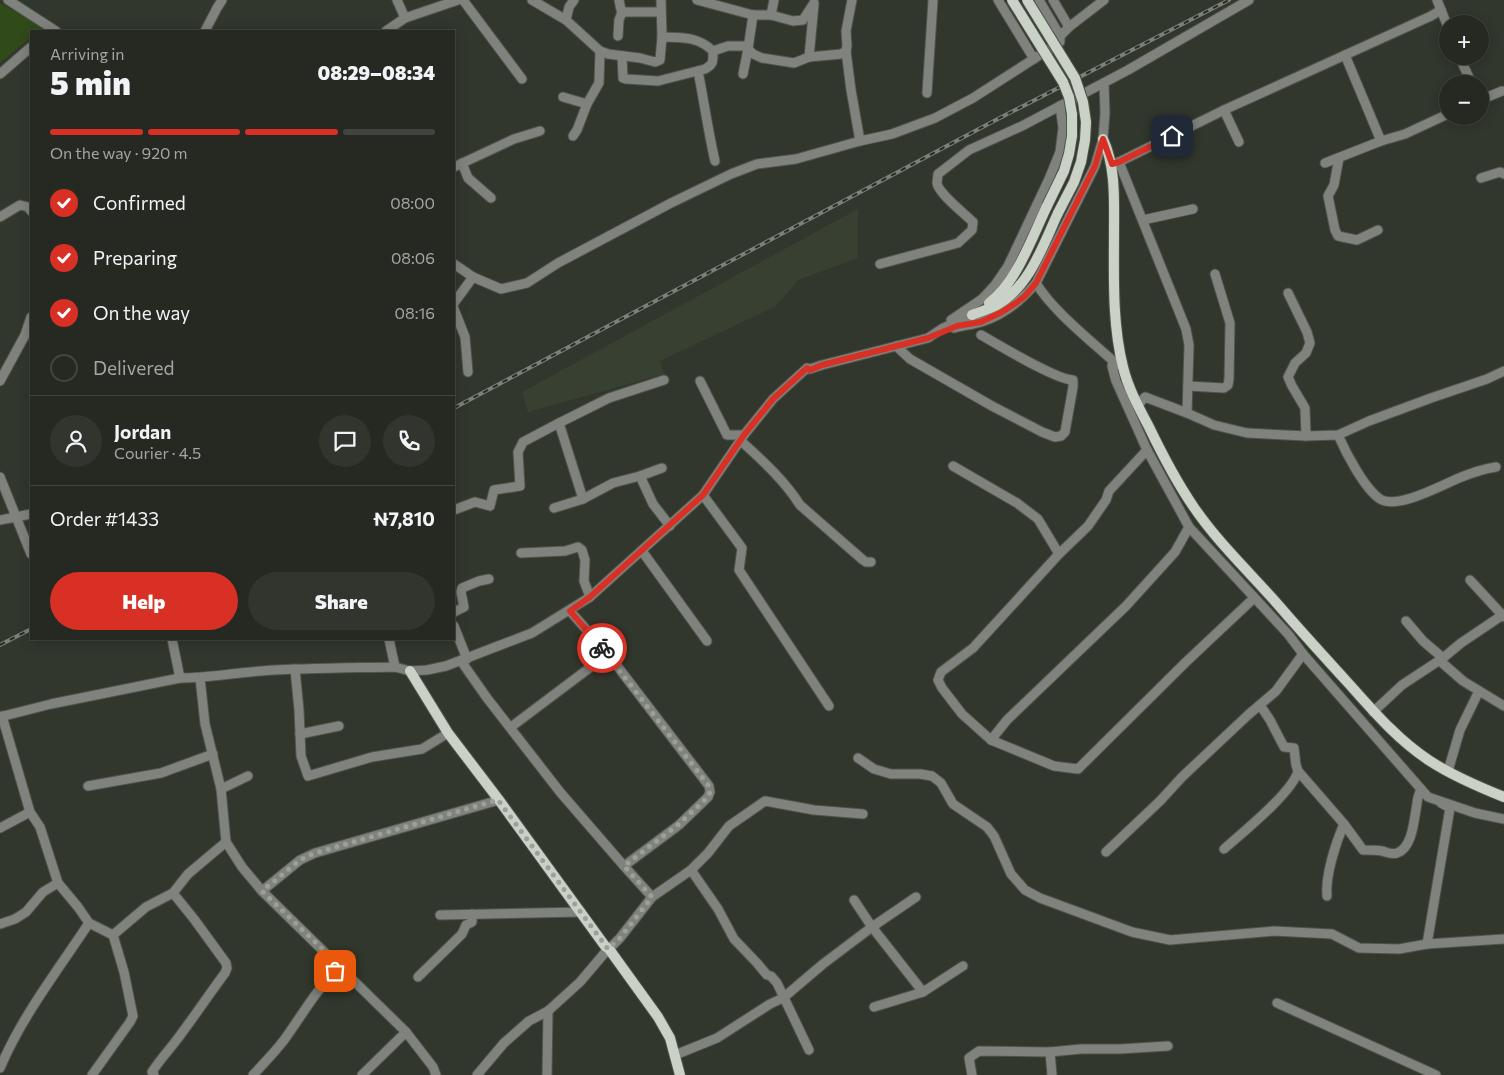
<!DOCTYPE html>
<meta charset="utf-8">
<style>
body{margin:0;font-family:Commissioner,sans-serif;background:#31352e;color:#f1f3f6;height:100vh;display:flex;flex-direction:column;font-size:19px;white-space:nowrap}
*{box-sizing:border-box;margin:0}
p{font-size:16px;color:#a3a6a5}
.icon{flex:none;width:28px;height:28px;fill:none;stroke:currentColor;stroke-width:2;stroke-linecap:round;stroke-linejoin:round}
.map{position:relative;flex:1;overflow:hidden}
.details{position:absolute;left:30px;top:30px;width:425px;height:610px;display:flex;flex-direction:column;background:#252921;border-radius:0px;box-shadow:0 2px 12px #0003,0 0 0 1px #42453f}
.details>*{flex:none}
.controls{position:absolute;left:1439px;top:15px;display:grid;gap:10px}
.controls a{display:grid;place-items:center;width:50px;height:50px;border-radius:50%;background:#252921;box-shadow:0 2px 12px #0003,0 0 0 1px #42453f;font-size:25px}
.pin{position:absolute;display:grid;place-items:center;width:42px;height:42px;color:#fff;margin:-21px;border-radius:10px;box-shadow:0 2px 8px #0006}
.courier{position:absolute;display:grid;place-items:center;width:50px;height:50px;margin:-25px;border:4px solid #d93025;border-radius:50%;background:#fff;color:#222;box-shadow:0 1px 6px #0007}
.head em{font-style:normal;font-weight:800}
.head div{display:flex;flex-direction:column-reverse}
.head{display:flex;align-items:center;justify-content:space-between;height:85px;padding:0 20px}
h1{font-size:32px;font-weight:800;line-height:38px}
.bar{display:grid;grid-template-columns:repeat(4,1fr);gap:8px 5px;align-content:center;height:60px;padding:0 20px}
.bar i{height:6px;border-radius:4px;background:#42453f}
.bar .current{background:#d93025}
.bar p{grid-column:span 4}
.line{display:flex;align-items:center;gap:12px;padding:0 20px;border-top:1px solid #42453f}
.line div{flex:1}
.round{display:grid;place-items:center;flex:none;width:52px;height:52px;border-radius:26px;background:#31352e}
ol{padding:0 20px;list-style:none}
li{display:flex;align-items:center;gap:15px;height:55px}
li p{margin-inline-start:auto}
li .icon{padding:5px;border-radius:50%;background:#d93025;color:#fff;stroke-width:4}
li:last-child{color:#a3a6a5}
li i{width:28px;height:28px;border:2px solid #42453f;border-radius:50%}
.cta{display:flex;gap:10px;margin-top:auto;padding:10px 20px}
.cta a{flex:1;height:58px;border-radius:30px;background:#d93025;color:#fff;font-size:20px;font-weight:800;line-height:58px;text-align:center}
.cta a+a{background:#31352e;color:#f1f3f6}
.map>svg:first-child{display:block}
.built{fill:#384131}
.green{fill:#304a1a}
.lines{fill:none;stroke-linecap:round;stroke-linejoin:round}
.minor-casing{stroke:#4e544a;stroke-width:11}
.major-casing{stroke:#4e544a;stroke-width:12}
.minor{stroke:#80837d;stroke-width:9}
.major{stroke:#cad1c6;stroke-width:10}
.rail-casing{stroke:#7b8178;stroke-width:4}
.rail{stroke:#272d23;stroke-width:2;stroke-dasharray:5.5;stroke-linecap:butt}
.major-bridge-casing{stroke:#4e544a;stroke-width:12;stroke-linecap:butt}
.major-bridge{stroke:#cad1c6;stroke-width:10}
.done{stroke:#9ba098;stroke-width:5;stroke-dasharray:0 9}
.route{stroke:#d93025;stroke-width:6}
</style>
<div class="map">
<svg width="1504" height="1075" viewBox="0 0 1504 1075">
<rect width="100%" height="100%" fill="#31372c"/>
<polygon class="built" points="858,209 858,258 798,280 776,306 660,361 664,374 528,412 522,392"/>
<polygon class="green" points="0,3 44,27 39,31 31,31 31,37 0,63"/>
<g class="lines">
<defs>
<g id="minor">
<polyline points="8,0 56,31"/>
<polyline points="397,0 405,18"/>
<polyline points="463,0 522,79"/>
<polyline points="532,0 566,20 600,51 608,54 640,58 655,62 660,60 662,37 661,0"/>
<polyline points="619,0 621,10 622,12 661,12"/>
<polyline points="697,0 753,15 771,15 793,21 803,20 814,3"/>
<polyline points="998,0 1034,59"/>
<polyline points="1039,0 1060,36"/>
<polyline points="1053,0 1069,27"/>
<polyline points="1441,10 1448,27"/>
<polyline points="753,15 748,49 753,54 762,58 794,63 809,57 841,54 846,51 847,46 846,31 852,0"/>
<polyline points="771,15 774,0"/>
<polyline points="566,20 569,7 574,0"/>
<polyline points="205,31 217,8 222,0"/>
<polyline points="386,31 405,18 458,0"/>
<polyline points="618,36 619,20 622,12"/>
<path d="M662 37C683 38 697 36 713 51"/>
<polyline points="846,51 851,90 860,141"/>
<polyline points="1345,55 1381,141"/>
<path d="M622 56 623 78 626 79 658 81 705 69C714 64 713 61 713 51L728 46H748"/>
<polyline points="1459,56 1472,84"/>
<polyline points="809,57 814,5"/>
<path d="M698 71C704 101 708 131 715 161"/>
<polyline points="0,74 31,47"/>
<polyline points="743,74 748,49"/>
<polyline points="927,93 933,0"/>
<polyline points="563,97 587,104 599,83 600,51"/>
<polyline points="1480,100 1502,91"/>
<polyline points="1224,110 1239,142"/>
<polyline points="573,136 577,130 587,104"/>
<polyline points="1339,158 1334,185 1328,196 1335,230 1338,236 1357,240 1378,230"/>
<polyline points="1119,162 1186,329 1189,345 1187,413"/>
<polyline points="462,163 468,178 491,198"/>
<polyline points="1325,163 1381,141 1405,134 1448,114"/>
<polyline points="1112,164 1119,162 1224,110 1431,16 1441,10 1437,0"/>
<polyline points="454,167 514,139 540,131"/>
<polyline points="1481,178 1500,172 1504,174"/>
<polyline points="0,217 20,205 28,207 31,211"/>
<polyline points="1143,220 1193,209"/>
<polyline points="454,264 473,277 501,289 527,283 558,263 671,203 731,174 757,164 796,159 860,141 892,134 935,118 973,98 1060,42 1060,36 1069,27 1104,0"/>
<path d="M880 264 958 243 972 230 973 222C965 214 938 193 937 183 937 181 938 176 938 174L969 150 1022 126 1128 70 1249 0"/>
<path d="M1036 283C1052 310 1090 340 1113 361"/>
<polyline points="1288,293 1307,332 1310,343 1306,353 1295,363 1288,377 1292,386 1305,408 1306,436"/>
<polyline points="454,303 473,277"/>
<polyline points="454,309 465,337 468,372"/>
<polyline points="951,320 982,299 995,285 1008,266 1049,179 1060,152 1063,128 1060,106"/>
<path d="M954 328C963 325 972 325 981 322 1003 315 1022 300 1036 283L1095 166 1103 139 1105 113 1104 83"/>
<path d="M896 346 910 359 992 406 1042 432 1055 437 1061 436 1065 432 1073 387V380C1056 380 999 345 981 335"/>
<polyline points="1123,367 1113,361 1112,366 1116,381 1147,450 1189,527 1288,634 1303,654 1428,797 1475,813 1504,819"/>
<polyline points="0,381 25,335 31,317"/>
<polyline points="700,381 727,435 744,435"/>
<polyline points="1188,386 1224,388 1228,385 1229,379 1230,323 1215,274"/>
<polyline points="1138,405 1145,397 1187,413 1214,425 1247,433 1306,436 1338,435 1369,421 1431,398 1487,379 1504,371"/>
<polyline points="559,423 583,499"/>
<path d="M1338 435C1346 453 1364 488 1380 499 1397 510 1442 485 1459 478 1471 473 1483 469 1496 467"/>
<path d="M741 441C762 460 785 481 800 505L863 560 866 562H871"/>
<polyline points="1147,450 1109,491 1106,500 1088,526 1059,554 973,648 941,672 938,680 942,688 962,714 991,740 1054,766 1078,769 1186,662 1254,598"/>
<polyline points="953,466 1017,503 1038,519 1059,554"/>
<polyline points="640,476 653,504 670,526"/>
<polyline points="0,477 31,554"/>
<polyline points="703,495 742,548 739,570 829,706"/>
<polyline points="554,508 583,499 613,483 640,476 662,468"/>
<polyline points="454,510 475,502 490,506 494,490 520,486 518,452 523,442 559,423 609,398 664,380"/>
<polyline points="0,520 31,514"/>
<polyline points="642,551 707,641"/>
<polyline points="521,553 565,551 578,547 582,550 585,560 584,581 590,597"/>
<polyline points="1470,580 1504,617"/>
<polyline points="570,611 608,654 709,786 710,792 708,797 679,825 624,866"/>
<polyline points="454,612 464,607 461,592 462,588 479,581 489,579"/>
<polyline points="1406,621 1423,641 1443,658"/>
<polyline points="454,626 467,659"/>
<polyline points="172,639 180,678"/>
<polyline points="389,639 395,667"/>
<polyline points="1439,660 1463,681 1504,706"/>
<polyline points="461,661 487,698 560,792 624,866 652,897"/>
<polyline points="295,669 299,710 301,756 308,776 372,757 422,749 448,733"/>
<polyline points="200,678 205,724 221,789 226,842 242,867 262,891 406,1032 433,1067 436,1075"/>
<path d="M1260 705 1270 720 1284 747 1294 748 1296 765 1298 771 1344 824 1363 850C1369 850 1376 850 1382 851 1387 852 1392 855 1397 853 1413 848 1414 818 1417 804 1417 799 1419 794 1421 789"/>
<polyline points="1373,712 1402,685 1443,658 1461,643 1504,614"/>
<polyline points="2,716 30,812 40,827 58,883 78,907 89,923 113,935 124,972 133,1016 130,1022 92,1075"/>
<path d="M0 717 51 704 180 678C207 678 234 673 261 671 305 668 350 668 395 667L410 671 427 670 446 666 532 633 590 597 703 495 744 435 773 399 807 368 810 369 822 365 928 338 943 328 972 315"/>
<polyline points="511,727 608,654"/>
<polyline points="300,734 339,726"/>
<polyline points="991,740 1007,720 1126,606 1175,552 1189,527"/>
<polyline points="858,758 874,769 891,774 920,774 932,776 941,783 953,804 987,827 994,836 1011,874 1025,890 1040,898 1132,932 1170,940 1274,931 1332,934 1359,948 1399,949 1427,944 1504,939"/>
<polyline points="1448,771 1460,730 1479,691"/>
<polyline points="88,786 161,773 213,754"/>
<polyline points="221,789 248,776"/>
<polyline points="0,828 30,812"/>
<path d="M1224 849C1242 833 1293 792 1298 771"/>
<polyline points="1106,852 1160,801 1182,777 1248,715 1276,691 1303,654"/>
<polyline points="691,870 718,909 734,939 757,963 767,975 771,976 777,983 809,1050"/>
<polyline points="262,891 300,860 315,853 499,800"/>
<path d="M1327 896C1325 876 1336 842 1344 824"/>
<polyline points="854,900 872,927 923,992"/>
<polyline points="440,915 581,912"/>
<polyline points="0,924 15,919 26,912 43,892 58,883"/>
<polyline points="113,935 146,907 173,893 188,874 226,842"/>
<polyline points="1427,944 1450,808 1441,803"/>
<polyline points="609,949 620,938 652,897 691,870 708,853 729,826 765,801 814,810 863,814"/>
<polyline points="418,977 462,934 466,925 472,922 472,914"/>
<polyline points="1277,1003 1436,1075"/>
<polyline points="874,1007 923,992 963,966"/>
<polyline points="1050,1052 1052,1075"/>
<polyline points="675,1055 717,1038 770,1004 783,998 823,964 872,927 916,897"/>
<path d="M0 1068C22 1016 58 970 89 923"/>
<path d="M154 1075 152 1072C161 1058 172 1047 181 1034 196 1014 210 993 225 973L227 968 226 963 194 919 173 893"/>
<path d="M253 1075C264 1063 275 1052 284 1040 298 1022 323 977 342 968"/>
<polyline points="362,1075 406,1032"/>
<polyline points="477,1075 504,1043 529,1021 548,1011 580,982 608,949"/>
<polyline points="547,1075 548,1011"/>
<polyline points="972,1075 969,1058 979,1051 1050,1052 1081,1049 1120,1049 1168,1046"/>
</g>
<g id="major">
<path d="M1103 139C1116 167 1114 201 1114 232 1114 276 1112 323 1123 367 1128 388 1139 408 1149 427 1162 454 1176 481 1193 506 1220 546 1256 578 1287 615 1308 639 1329 662 1350 685 1374 712 1399 741 1430 761 1453 776 1479 787 1504 797"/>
<path d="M989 303C1016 284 1033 235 1047 206"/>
<path d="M972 315C980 312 989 309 997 305 1030 286 1043 245 1058 213"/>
<polyline points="410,671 448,733 499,800 605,946 609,949 658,1017 670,1038 680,1075"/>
</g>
</defs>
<use href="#minor" class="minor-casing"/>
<use href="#major" class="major-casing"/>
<use href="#minor" class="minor"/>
<use href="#major" class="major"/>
<defs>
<g id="rail">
<polyline points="454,408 992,122 1229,0"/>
<polyline points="0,645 31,629"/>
</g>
</defs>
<use href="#rail" class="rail-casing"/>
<use href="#rail" class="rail"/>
<defs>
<g id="major-bridge">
<polyline points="1012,0 1063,82 1069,97 1072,114 1072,136 1069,154 1064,171 1047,206"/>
<polyline points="1027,0 1075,78 1083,102 1086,122 1085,140 1081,162 1074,182 1058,213"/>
</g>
</defs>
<use href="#major-bridge" class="major-bridge-casing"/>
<use href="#major-bridge" class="major-bridge"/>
</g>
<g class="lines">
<polyline class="done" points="335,971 342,968 262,891 300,860 315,853 498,800 608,949 620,938 652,897 624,866 679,824 708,797 710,792 709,786 602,648"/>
<polyline class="route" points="602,648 570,611 590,597 703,495 744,435 773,399 807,368 810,370 822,365 928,338 957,326 981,322 1002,312 1016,303 1025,296 1036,283 1095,166 1103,139 1112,164 1119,162 1172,136"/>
</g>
</svg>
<div class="controls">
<a>+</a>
<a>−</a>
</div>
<div class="pin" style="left:335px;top:971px;background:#ea580c"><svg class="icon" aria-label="bag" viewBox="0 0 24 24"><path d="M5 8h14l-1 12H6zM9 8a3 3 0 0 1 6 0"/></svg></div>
<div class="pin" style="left:1172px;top:136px;background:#1f2937"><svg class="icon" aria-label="home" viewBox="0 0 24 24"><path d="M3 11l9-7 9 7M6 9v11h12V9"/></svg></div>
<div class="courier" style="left:602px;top:648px"><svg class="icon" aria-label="bike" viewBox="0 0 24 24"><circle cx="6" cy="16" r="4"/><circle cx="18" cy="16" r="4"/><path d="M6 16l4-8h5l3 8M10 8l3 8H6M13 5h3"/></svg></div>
<section class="details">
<div class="head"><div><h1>5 min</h1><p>Arriving in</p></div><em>08:29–08:34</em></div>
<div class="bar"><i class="current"></i><i class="current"></i><i class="current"></i><i></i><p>On the way · 920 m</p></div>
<ol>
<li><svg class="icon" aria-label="check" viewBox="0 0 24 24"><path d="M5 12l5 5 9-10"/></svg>Confirmed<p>08:00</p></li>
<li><svg class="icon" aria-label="check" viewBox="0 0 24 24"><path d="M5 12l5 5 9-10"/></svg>Preparing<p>08:06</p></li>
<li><svg class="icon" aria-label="check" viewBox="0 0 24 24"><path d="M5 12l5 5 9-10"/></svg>On the way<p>08:16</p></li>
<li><i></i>Delivered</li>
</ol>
<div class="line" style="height:90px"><a class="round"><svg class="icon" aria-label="person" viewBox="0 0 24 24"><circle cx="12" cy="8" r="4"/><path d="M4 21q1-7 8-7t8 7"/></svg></a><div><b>Jordan</b><p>Courier · 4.5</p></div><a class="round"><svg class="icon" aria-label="chat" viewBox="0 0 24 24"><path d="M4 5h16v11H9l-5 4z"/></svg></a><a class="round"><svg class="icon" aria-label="phone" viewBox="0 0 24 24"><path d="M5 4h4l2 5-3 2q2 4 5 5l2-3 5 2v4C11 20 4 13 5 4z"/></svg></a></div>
<div class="line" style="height:65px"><div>Order #1433</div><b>₦7,810</b></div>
<div class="cta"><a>Help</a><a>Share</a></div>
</section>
</div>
